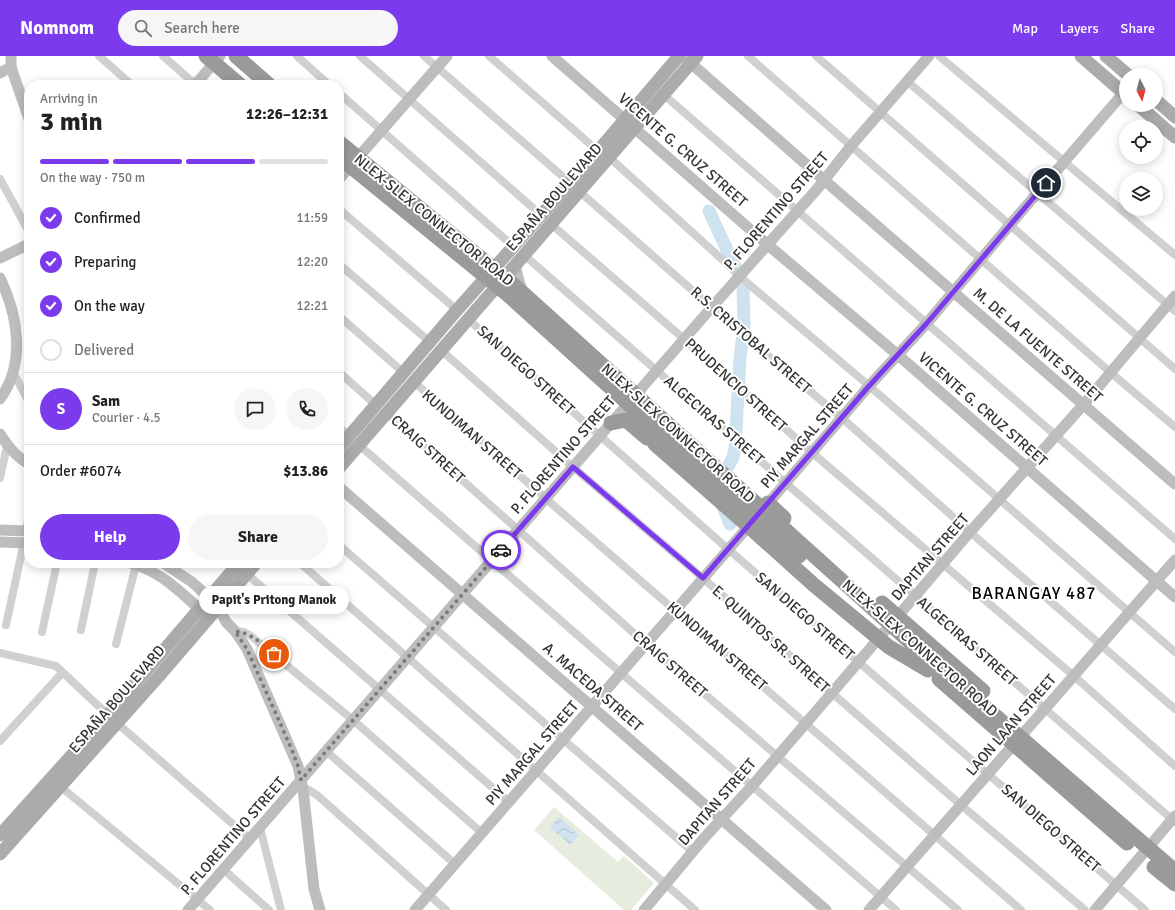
<!DOCTYPE html>
<meta charset="utf-8">
<style>
body{margin:0;font-family:Signika,sans-serif;background:#f6f6f6;color:#222;height:100vh;display:flex;flex-direction:column;font-size:15px;white-space:nowrap}
*{box-sizing:border-box;margin:0}
p{font-size:13px;color:#767676}
.icon{flex:none;width:22px;height:22px;fill:none;stroke:currentColor;stroke-width:2;stroke-linecap:round;stroke-linejoin:round}
.map{position:relative;flex:1;overflow:hidden}
.details{position:absolute;left:24px;top:24px;width:320px;height:488px;display:flex;flex-direction:column;background:#fff;border-radius:16px;box-shadow:0 2px 10px #0003}
.details>*{flex:none}
.needle{width:26px;rotate:174deg}
.controls{position:absolute;left:1119px;top:12px;display:grid;gap:8px}
.controls a{display:grid;place-items:center;width:44px;height:44px;border-radius:50%;background:#fff;box-shadow:0 2px 10px #0003;font-size:20px}
.pin{position:absolute;display:grid;place-items:center;width:34px;height:34px;color:#fff;margin:-17px;border:2px solid #fff;border-radius:50%;box-shadow:0 1px 4px #0007}
.courier{position:absolute;display:grid;place-items:center;width:40px;height:40px;margin:-20px;border:3px solid #7c3aed;border-radius:50%;background:#fff;color:#222;box-shadow:0 1px 5px #0007}
.bubble{position:absolute;height:28px;border-radius:14px;background:#fff;box-shadow:0 2px 10px #0003;font-size:13px;font-weight:800;line-height:28px;text-align:center}
.summary em{font-style:normal;font-weight:800}
.summary div{display:flex;flex-direction:column-reverse}
.summary{display:flex;align-items:center;justify-content:space-between;height:68px;padding:0 16px}
h1{font-size:26px;font-weight:800;line-height:30px}
.bar{display:grid;grid-template-columns:repeat(4,1fr);gap:6px 4px;align-content:center;height:48px;padding:0 16px}
.bar i{height:5px;border-radius:3px;background:#e0e0e0}
.bar .selected{background:#7c3aed}
.bar p{grid-column:span 4}
.line{display:flex;align-items:center;gap:10px;padding:0 16px;border-top:1px solid #e0e0e0}
.line div{flex:1}
.round{display:grid;place-items:center;flex:none;width:42px;height:42px;border-radius:21px;background:#f6f6f6}
ol{padding:0 16px;list-style:none}
li{display:flex;align-items:center;gap:12px;height:44px}
li p{margin-inline-start:auto}
li .icon{padding:4px;border-radius:50%;background:#7c3aed;color:#fff;stroke-width:4}
li:last-child{color:#767676}
li i{width:22px;height:22px;border:2px solid #e0e0e0;border-radius:50%}
.primary-button{display:flex;gap:8px;margin-top:auto;padding:8px 16px}
.primary-button a{flex:1;height:46px;border-radius:24px;background:#7c3aed;color:#fff;font-size:16px;font-weight:800;line-height:46px;text-align:center}
.primary-button a+a{background:#f6f6f6;color:#222}
header{display:flex;align-items:center;gap:24px;box-sizing:border-box;height:56px;padding:0 20px;background:#7c3aed;color:#fff}
header strong{font-size:19px}
nav{display:flex;gap:22px;margin-inline-start:auto;font-size:14px}
.search{width:280px;height:36px;background:#f6f6f6;display:flex;align-items:center;gap:10px;box-sizing:border-box;padding:0 14px;border-radius:22px;color:#767676;font-size:15px}
.map>svg:first-child{display:block}
.grass{fill:#e6ecde}
.water{fill:url(#water-waves)}
.lines{fill:none;stroke-linecap:round;stroke-linejoin:round}
.river{stroke:#cee2ef;stroke-width:13}
.street{stroke:#d0d0d0;stroke-width:8}
.secondary{stroke:#bdbdbd;stroke-width:11}
.primary{stroke:#ababab;stroke-width:13}
.highway{stroke:#9a9a9a;stroke-width:15}
.highway-bridge{stroke:#9a9a9a;stroke-width:15}
.done{stroke:#7a7a7a;stroke-width:4;stroke-dasharray:0 7.2}
.route{stroke:#7c3aed;stroke-width:5}
.labels{text-anchor:middle;dominant-baseline:central;stroke-width:4;stroke-linejoin:round;paint-order:stroke}
.street-label{font-size:15px;fill:#333;stroke:#fff}
.quarter-label{font-size:17px;letter-spacing:1px;fill:#000;stroke:#fff}
</style>
<header>
<strong>Nomnom</strong>
<div class="search"><svg class="icon" aria-label="search" viewBox="0 0 24 24"><circle cx="10" cy="10" r="6"/><path d="M15 15l6 6"/></svg>Search here</div>
<nav><a>Map</a><a>Layers</a><a>Share</a></nav>
</header>
<div class="map">
<svg width="1175" height="854" viewBox="0 0 1175 854">
<defs>
<pattern id="water-waves" width="16" height="10" patternUnits="userSpaceOnUse"><rect width="16" height="10" fill="#cee2ef"/><path d="M0 5q4-4 8 0t8 0" fill="none" stroke="#b1c2cd"/></pattern>
</defs>
<rect width="100%" height="100%" fill="#fff"/>
<polygon class="grass" points="554,751 618,806 624,800 654,827 631,854 624,854 534,774"/>
<polygon class="water" points="559,761 579,779 570,789 550,771"/>
<g class="lines">
<g class="river">
<polyline points="709,155 737,215 743,227 744,270 740,302 735,392 733,402 718,427"/>
<polyline points="721,446 730,468"/>
</g>
<g class="street">
<polyline points="99,0 132,29"/>
<polyline points="163,0 196,29"/>
<polyline points="297,0 329,29"/>
<polyline points="360,0 541,159"/>
<polyline points="424,0 569,126"/>
<polyline points="489,0 598,95"/>
<polyline points="748,0 1110,316 1175,371"/>
<polyline points="816,0 1175,313"/>
<polyline points="939,0 1175,199"/>
<polyline points="907,25 1175,255"/>
<polyline points="339,37 513,190"/>
<polyline points="664,39 1175,483"/>
<polyline points="610,102 735,215"/>
<polyline points="0,123 29,176"/>
<polyline points="580,136 748,283 842,362 970,476 1175,653"/>
<polyline points="339,153 457,254"/>
<polyline points="551,168 684,283 816,400 1074,620 1175,710"/>
<polyline points="524,199 1175,766"/>
<polyline points="339,208 430,286"/>
<polyline points="745,225 867,328 1175,596"/>
<polyline points="339,260 404,317"/>
<polyline points="468,263 728,493 1145,854"/>
<polyline points="441,294 573,411 703,522 832,637 961,749 1085,854"/>
<polyline points="339,316 376,349"/>
<polyline points="14,318 29,346"/>
<polyline points="414,326 552,448 1021,854"/>
<polyline points="387,357 646,588 958,854"/>
<polyline points="339,371 349,380"/>
<polyline points="359,389 621,617 896,854"/>
<polyline points="0,422 7,390"/>
<polyline points="26,475 29,458"/>
<polyline points="339,489 693,796"/>
<polyline points="300,507 695,854"/>
<polyline points="247,518 509,746"/>
<polyline points="6,569 24,486"/>
<polyline points="81,574 95,507"/>
<polyline points="235,575 244,576 251,580 353,664 482,777"/>
<polyline points="42,576 57,507"/>
<polyline points="116,588 136,509"/>
<polyline points="0,597 56,610 108,659"/>
<polyline points="117,667 250,783"/>
<polyline points="0,685 62,617"/>
<polyline points="326,695 455,808"/>
<polyline points="61,731 210,854"/>
<polyline points="303,733 309,734 317,739 446,854"/>
<polyline points="260,772 281,854"/>
<polyline points="223,813 269,854"/>
</g>
<g class="secondary">
<polyline points="552,0 768,189 898,299 1175,541"/>
<polyline points="685,2 816,117 1175,428"/>
<polyline points="11,11 29,63"/>
<polyline points="0,17 11,11 11,0"/>
<polyline points="195,29 220,0"/>
<polyline points="339,123 447,0"/>
<polyline points="0,202 29,188"/>
<polyline points="515,209 519,225 523,237"/>
<path d="M0 222C18 259 26 308 0 343"/>
<path d="M0 378C8 390 16 401 29 408"/>
<polyline points="339,431 826,854"/>
<polyline points="764,452 869,330 927,267 1009,170 1126,34"/>
<polyline points="0,474 29,475"/>
<polyline points="0,486 29,487"/>
<path d="M130 507C163 516 181 537 206 559"/>
<polyline points="163,507 192,526 218,550 226,566 235,575 247,593 298,710 303,733 314,833 320,854"/>
<polyline points="188,854 712,251 818,132 851,90 929,0"/>
<polyline points="415,854 753,465"/>
<polyline points="644,854 705,781 752,730 970,476 1084,348 1175,240"/>
<polyline points="869,854 1175,504"/>
<polyline points="1095,854 1175,760"/>
</g>
<g class="primary">
<polyline points="1081,0 1126,39"/>
<polyline points="1106,0 1128,19"/>
<polyline points="1156,44 1175,61"/>
<polyline points="1138,49 1175,81"/>
<polyline points="339,392 457,254 598,95 679,0"/>
<polyline points="339,412 697,0"/>
<polyline points="0,779 108,659 239,507"/>
<polyline points="0,798 159,620 256,507"/>
</g>
<g class="highway">
<polyline points="236,0 269,29"/>
<polyline points="637,357 655,388 745,467"/>
<polyline points="611,367 626,364 647,382"/>
<polyline points="768,447 784,462"/>
</g>
<g class="highway-bridge">
<polyline points="206,0 240,29"/>
<polyline points="339,86 515,230 911,587 1175,815"/>
<polyline points="339,101 507,238 686,400 799,500"/>
<polyline points="745,467 814,529 889,591 928,614"/>
<polyline points="882,547 983,635"/>
<polyline points="939,623 1127,787"/>
<polyline points="1154,811 1175,828"/>
</g>
</g>
<g class="lines">
<path class="done" d="M274 598C261 588 252 577 235 575L247 593 292 694 298 710 301 724 501 494"/>
<polyline class="route" points="501,494 573,411 703,522 869,330 927,267 1046,127"/>
</g>
<g class="labels">
<g class="street-label">
<text transform="translate(683 94) rotate(41)">VICENTE G. CRUZ STREET</text>
<text transform="translate(554 141) rotate(-49)">ESPAÑA BOULEVARD</text>
<text transform="translate(776 155) rotate(-49)">P. FLORENTINO STREET</text>
<text transform="translate(434 164) rotate(39)">NLEX-SLEX CONNECTOR ROAD</text>
<text transform="translate(751 284) rotate(41)">R.S. CRISTOBAL STREET</text>
<text transform="translate(1038 289) rotate(41)">M. DE LA FUENTE STREET</text>
<text transform="translate(526 314) rotate(42)">SAN DIEGO STREET</text>
<text transform="translate(736 329) rotate(42)">PRUDENCIO STREET</text>
<text transform="translate(983 353) rotate(41)">VICENTE G. CRUZ STREET</text>
<text transform="translate(714 364) rotate(41)">ALGECIRAS STREET</text>
<text transform="translate(678 377) rotate(42)">NLEX-SLEX CONNECTOR ROAD</text>
<text transform="translate(472 378) rotate(41)">KUNDIMAN STREET</text>
<text transform="translate(807 380) rotate(-49)">PIY MARGAL STREET</text>
<text transform="translate(428 393) rotate(42)">CRAIG STREET</text>
<text transform="translate(563 399) rotate(-49)">P. FLORENTINO STREET</text>
<text transform="translate(930 501) rotate(-49)">DAPITAN STREET</text>
<text transform="translate(805 560) rotate(41)">SAN DIEGO STREET</text>
<text transform="translate(771 583) rotate(42)">E. QUINTOS SR. STREET</text>
<text transform="translate(967 585) rotate(41)">ALGECIRAS STREET</text>
<text transform="translate(717 590) rotate(41)">KUNDIMAN STREET</text>
<text transform="translate(920 592) rotate(41)">NLEX-SLEX CONNECTOR ROAD</text>
<text transform="translate(670 608) rotate(41)">CRAIG STREET</text>
<text transform="translate(593 631) rotate(41)">A. MACEDA STREET</text>
<text transform="translate(117 643) rotate(-49)">ESPAÑA BOULEVARD</text>
<text transform="translate(1011 669) rotate(-49)">LAON LAAN STREET</text>
<text transform="translate(532 697) rotate(-49)">PIY MARGAL STREET</text>
<text transform="translate(717 746) rotate(-49)">DAPITAN STREET</text>
<text transform="translate(1051 772) rotate(41)">SAN DIEGO STREET</text>
<text transform="translate(233 780) rotate(-49)">P. FLORENTINO STREET</text>
</g>
<g class="quarter-label">
<text x="1034" y="537">BARANGAY 487</text>
</g>
</g>
</svg>
<div class="controls">
<a><svg class="needle" viewBox="-14 -14 28 28"><path d="M0-13l5 13h-10z" fill="#e53935"/><path d="M0 13l5-13h-10z" fill="#767676"/></svg></a>
<a><svg class="icon" aria-label="locate" viewBox="0 0 24 24"><circle cx="12" cy="12" r="6"/><path d="M12 2v4M12 18v4M2 12h4M18 12h4"/></svg></a>
<a><svg class="icon" aria-label="layers" viewBox="0 0 24 24"><path d="M12 4l9 5-9 5-9-5zM3 14l9 5 9-5"/></svg></a>
</div>
<div class="pin" style="left:274px;top:598px;background:#ea580c"><svg class="icon" aria-label="bag" viewBox="0 0 24 24"><path d="M5 8h14l-1 12H6zM9 8a3 3 0 0 1 6 0"/></svg></div>
<div class="pin" style="left:1046px;top:127px;background:#1f2937"><svg class="icon" aria-label="home" viewBox="0 0 24 24"><path d="M3 11l9-7 9 7M6 9v11h12V9"/></svg></div>
<div class="courier" style="left:501px;top:494px"><svg class="icon" aria-label="car" viewBox="0 0 24 24"><path d="M5 17H2v-5l4-1 3-4h7l3 4 3 1v5h-3M9 17h6M6 11h13"/><circle cx="7" cy="17" r="2"/><circle cx="17" cy="17" r="2"/></svg></div>
<div class="bubble" style="left:199px;top:530px;width:150px">Papit's Pritong Manok</div>
<section class="details">
<div class="summary"><div><h1>3 min</h1><p>Arriving in</p></div><em>12:26–12:31</em></div>
<div class="bar"><i class="selected"></i><i class="selected"></i><i class="selected"></i><i></i><p>On the way · 750 m</p></div>
<ol>
<li><svg class="icon" aria-label="check" viewBox="0 0 24 24"><path d="M5 12l5 5 9-10"/></svg>Confirmed<p>11:59</p></li>
<li><svg class="icon" aria-label="check" viewBox="0 0 24 24"><path d="M5 12l5 5 9-10"/></svg>Preparing<p>12:20</p></li>
<li><svg class="icon" aria-label="check" viewBox="0 0 24 24"><path d="M5 12l5 5 9-10"/></svg>On the way<p>12:21</p></li>
<li><i></i>Delivered</li>
</ol>
<div class="line" style="height:72px"><b class="round" style="background:#7c3aed;color:#fff">S</b><div><b>Sam</b><p>Courier · 4.5</p></div><a class="round"><svg class="icon" aria-label="chat" viewBox="0 0 24 24"><path d="M4 5h16v11H9l-5 4z"/></svg></a><a class="round"><svg class="icon" aria-label="phone" viewBox="0 0 24 24"><path d="M5 4h4l2 5-3 2q2 4 5 5l2-3 5 2v4C11 20 4 13 5 4z"/></svg></a></div>
<div class="line" style="height:52px"><div>Order #6074</div><b>$13.86</b></div>
<div class="primary-button"><a>Help</a><a>Share</a></div>
</section>
</div>
